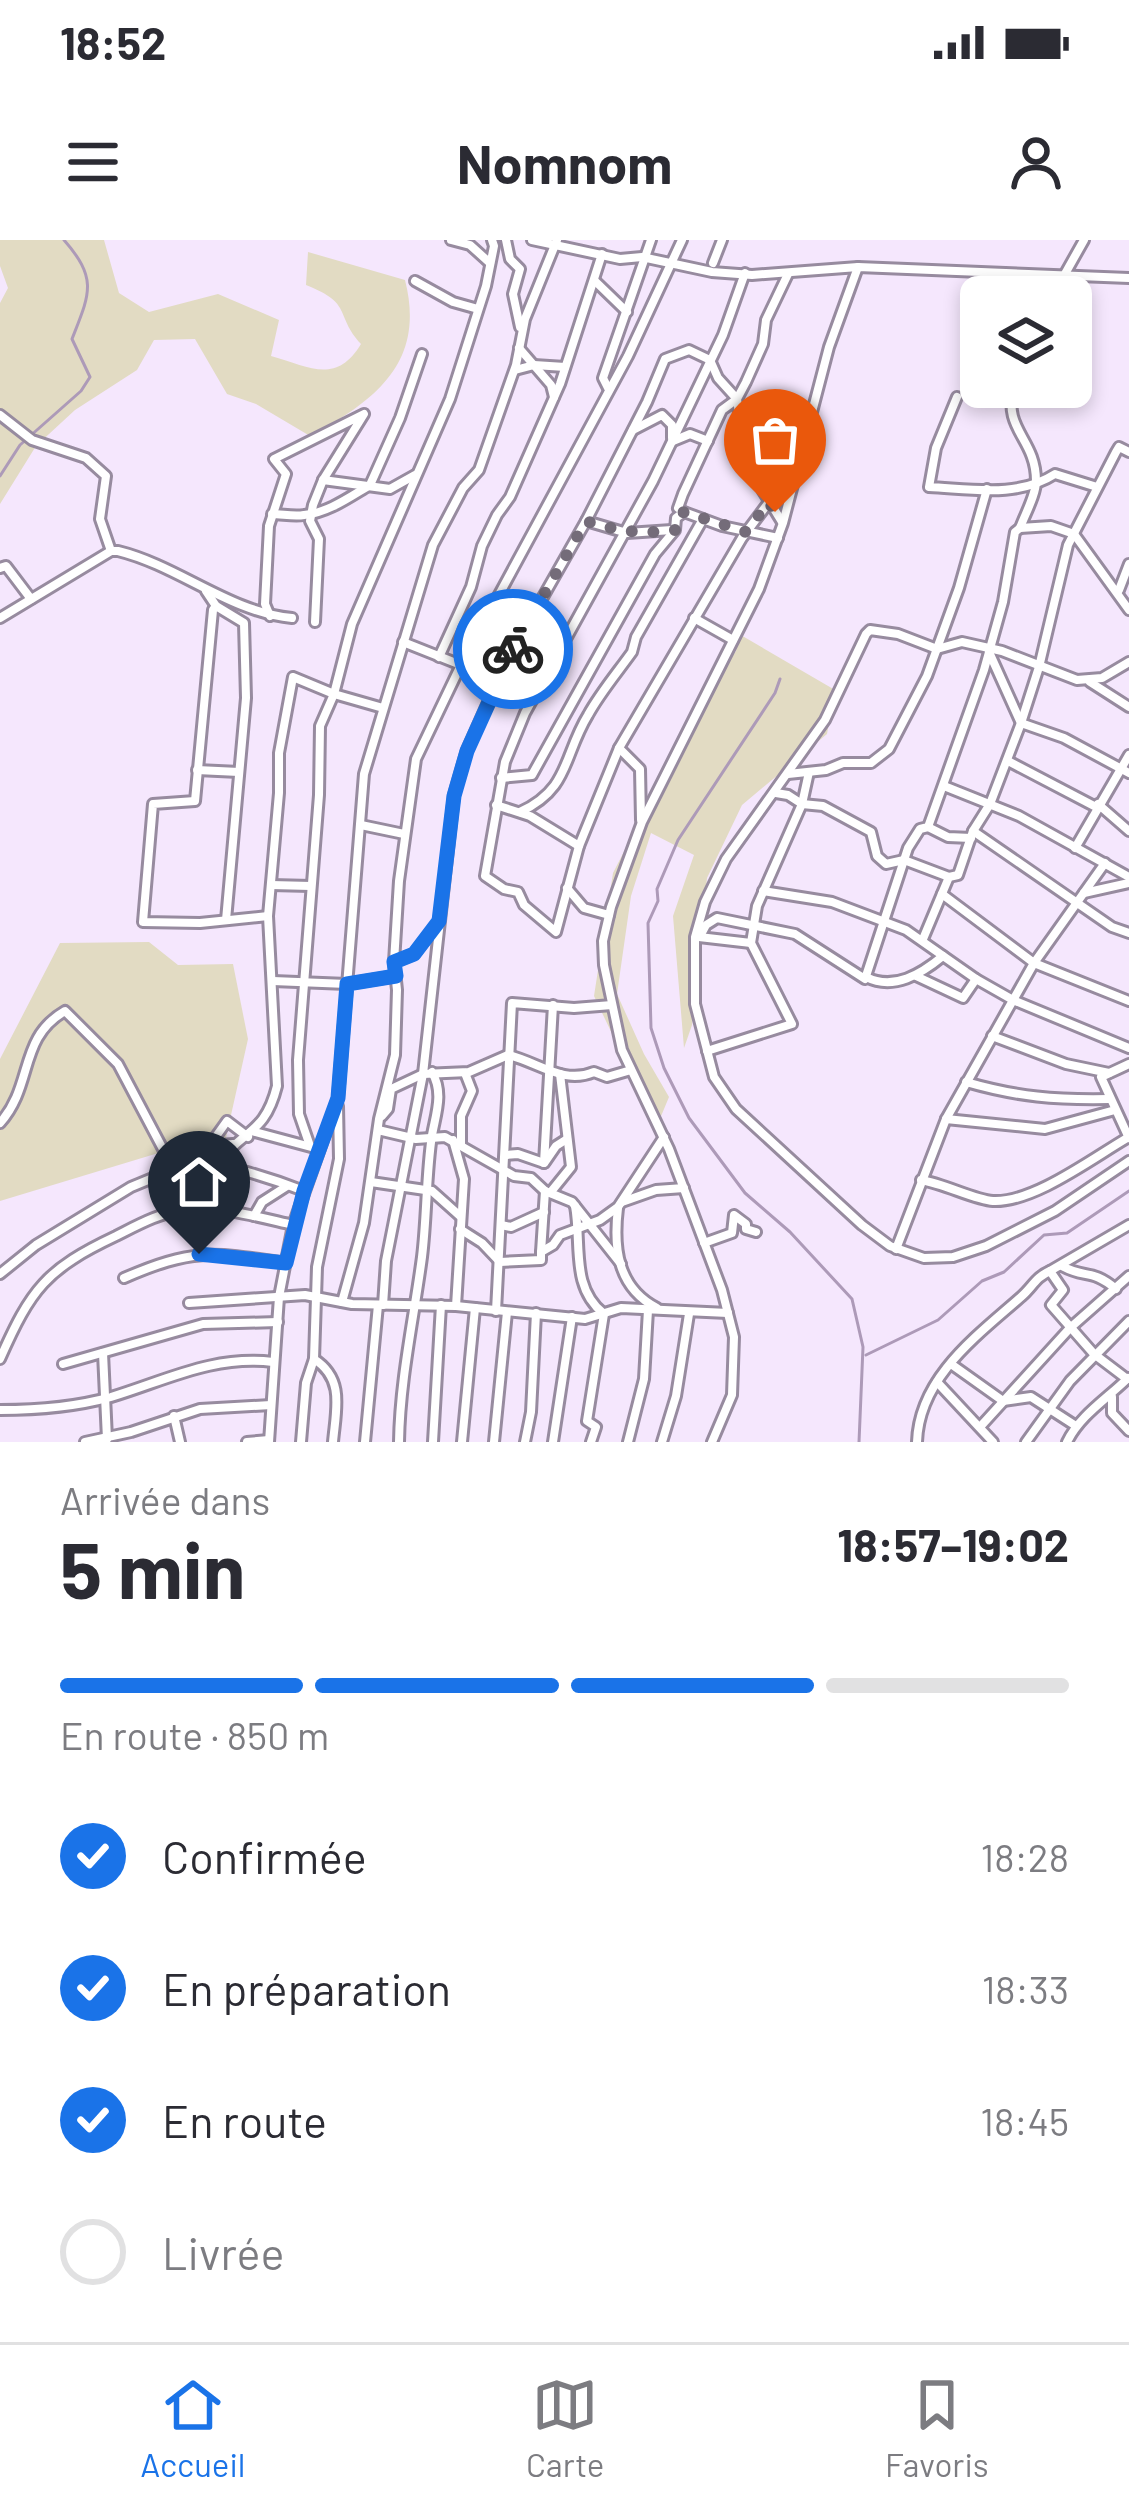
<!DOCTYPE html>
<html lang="fr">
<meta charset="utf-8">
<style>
body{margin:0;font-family:Barlow,sans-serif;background:#f2f2f3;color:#2b2b33;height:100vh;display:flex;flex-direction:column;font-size:45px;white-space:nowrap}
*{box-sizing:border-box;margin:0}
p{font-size:39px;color:#7c7c81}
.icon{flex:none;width:66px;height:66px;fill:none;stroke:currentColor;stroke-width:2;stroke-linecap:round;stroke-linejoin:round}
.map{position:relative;height:1202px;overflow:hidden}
.sheet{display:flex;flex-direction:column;background:#fff;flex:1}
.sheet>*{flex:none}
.controls{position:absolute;left:960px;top:36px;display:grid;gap:24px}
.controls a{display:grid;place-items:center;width:132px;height:132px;border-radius:18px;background:#fff;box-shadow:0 6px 18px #0003;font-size:60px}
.pin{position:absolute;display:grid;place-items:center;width:102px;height:102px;color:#fff;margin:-123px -51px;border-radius:50% 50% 50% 0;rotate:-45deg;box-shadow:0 0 12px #0007}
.pin .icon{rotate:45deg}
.courier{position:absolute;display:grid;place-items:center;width:120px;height:120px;margin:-60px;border:9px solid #1a73e8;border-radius:50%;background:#fff;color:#222;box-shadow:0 3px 15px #0007}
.head em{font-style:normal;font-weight:700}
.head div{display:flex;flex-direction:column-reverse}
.head{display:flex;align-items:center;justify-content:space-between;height:204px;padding:0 60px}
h1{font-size:78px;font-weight:700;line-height:90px}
.bar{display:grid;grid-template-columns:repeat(4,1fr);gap:18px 12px;align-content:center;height:144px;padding:0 60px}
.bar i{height:15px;border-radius:9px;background:#e1e1e2}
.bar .active{background:#1a73e8}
.bar p{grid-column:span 4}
ol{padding:0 60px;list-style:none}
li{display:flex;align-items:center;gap:36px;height:132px}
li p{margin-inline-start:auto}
li .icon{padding:12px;border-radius:50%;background:#1a73e8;color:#fff;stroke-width:4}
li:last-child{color:#7c7c81}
li i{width:66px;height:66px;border:6px solid #e1e1e2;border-radius:50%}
.status{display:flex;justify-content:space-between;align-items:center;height:84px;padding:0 60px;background:#fff;direction:ltr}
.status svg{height:33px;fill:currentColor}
header{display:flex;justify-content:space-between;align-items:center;height:156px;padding:0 60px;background:#fff;font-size:54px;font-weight:700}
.tabs{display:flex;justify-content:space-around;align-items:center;height:168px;border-top:3px solid #e1e1e2;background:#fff;font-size:33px;color:#7c7c81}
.tabs a{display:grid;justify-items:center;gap:6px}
.tabs .active{color:#1a73e8}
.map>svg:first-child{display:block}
.green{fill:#e2dbc3}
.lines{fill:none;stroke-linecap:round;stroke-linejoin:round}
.stream{stroke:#ad9ab8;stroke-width:3}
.minor-casing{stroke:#978b9f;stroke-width:14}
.minor{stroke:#fff;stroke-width:8}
.done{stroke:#746c79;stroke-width:12;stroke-dasharray:0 21.6}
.route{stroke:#1a73e8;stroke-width:15}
</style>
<div class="status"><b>18:52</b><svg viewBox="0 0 49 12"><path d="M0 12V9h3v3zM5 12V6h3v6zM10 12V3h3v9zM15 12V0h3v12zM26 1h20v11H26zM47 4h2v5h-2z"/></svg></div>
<header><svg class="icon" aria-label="menu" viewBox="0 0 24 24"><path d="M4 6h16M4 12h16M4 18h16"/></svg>Nomnom<svg class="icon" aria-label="person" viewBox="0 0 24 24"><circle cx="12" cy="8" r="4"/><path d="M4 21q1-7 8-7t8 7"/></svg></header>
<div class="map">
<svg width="1129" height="1202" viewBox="0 0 1129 1202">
<rect width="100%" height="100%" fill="#f5e7fd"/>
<g class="green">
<path d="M0 0H104L119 53 149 72 218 54 279 80 271 116C310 127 336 145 361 104 334 74 354 64 306 45L308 12 405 40C426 122 376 160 310 196L256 164 227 154 195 99 154 100 137 130 75 170 36 206 0 264V63L8 48 0 26Z"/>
<polygon points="739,394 835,450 827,494 742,565 707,638 692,785 684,808 673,676 694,615 651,593 631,656 617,754 644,814 669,857 659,881 649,871 594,756 613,633 703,458 736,411"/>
<polygon points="149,702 178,725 233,724 248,799 225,902 165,911 0,961 0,819 60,703"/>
</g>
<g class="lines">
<g class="stream">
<path d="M0 236 20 205 81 151 90 137 72 99C90 53 98 39 64 0"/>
<polyline points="780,439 775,453 678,600 657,649 658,661 648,683 651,788 664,828 689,878 745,953 790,992 852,1059 863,1107 859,1202"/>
<polyline points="866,1115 938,1080 982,1041 1004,1032 1044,995 1067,993 1129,951"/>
</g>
<defs>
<g id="minor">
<polyline points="451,0 470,5 490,23"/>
<polyline points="506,0 510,19 520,29 513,54 520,87"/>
<polyline points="532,0 620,19 642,17 712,32 752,35 858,27 1129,38"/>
<polyline points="713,23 722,0"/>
<polyline points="745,33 723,95 653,241 525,473 505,522 485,636 504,649 518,652 524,665 556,692 579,606 619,508 742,298 769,262 794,240"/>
<polyline points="415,41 453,62 478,69"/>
<polyline points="595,41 627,72"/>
<polyline points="1052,57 1084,0"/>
<polyline points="519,108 551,145 554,157"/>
<polyline points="515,130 534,125 565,127"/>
<polyline points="608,148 603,138 651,0"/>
<path d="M957 157 936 208 929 247C972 249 1018 258 1055 234L1097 247"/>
<polyline points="0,175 32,200 86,218 106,236 100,279 111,311"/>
<polyline points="633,190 662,175 672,185 672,198"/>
<polyline points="673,201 690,194 708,201"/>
<polyline points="323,240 390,249 415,235"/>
<polyline points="684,272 722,286 778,298"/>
<path d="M272 274C282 274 294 277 304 275 328 273 351 256 370 245L400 178 422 114"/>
<polyline points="586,281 627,293 672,290"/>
<polyline points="1020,288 1051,286 1074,294 1129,370"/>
<polyline points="0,328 6,326 31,359"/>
<polyline points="1119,350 1129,324"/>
<polyline points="206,351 216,366 244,383 246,458 226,680"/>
<polyline points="216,366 213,370 195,561 153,564 143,682 200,683 268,676"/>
<polyline points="270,376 265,364 269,286 286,234 274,219 364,174 323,240 313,265 310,281 319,299 315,382"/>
<path d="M0 378 111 311H118C179 326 229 372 292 378"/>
<polyline points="694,378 733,400"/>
<polyline points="403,402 461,425"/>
<polyline points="989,412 1021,483 1064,498 1129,533"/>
<polyline points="439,417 471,347 482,306 497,275 510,257 560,144 602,14"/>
<polyline points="1129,422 1102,438 1077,440 1002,411 962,402 937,409 898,394 870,390 866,394 825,480 726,619 705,662 695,697 695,764 714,837 736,869 862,985 890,1006 924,1018 953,1017 986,1006 1055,971 1129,921"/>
<polyline points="1090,442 1129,467"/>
<polyline points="619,508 640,529 641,580"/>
<polyline points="1008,521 1096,567"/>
<polyline points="197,530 239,532"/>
<polyline points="788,534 826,530 843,523 871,523 889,509 927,436 959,348 987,249"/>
<polyline points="501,538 532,535 655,314 675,290 676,278 684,272 678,268 683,254 722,170 737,159 746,142 763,104 766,80 788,34"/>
<polyline points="944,546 1019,576 1129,637"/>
<polyline points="776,553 788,555 802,564 823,566 871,592 877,616 886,624 904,620 949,637"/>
<polyline points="1098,564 1129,591"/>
<polyline points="496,565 530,576 579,606"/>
<path d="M520 572C570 549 563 516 588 475 600 453 617 433 632 412L636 397 703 279"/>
<polyline points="361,585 404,594"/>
<polyline points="928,587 948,597 971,598"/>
<polyline points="973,591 1112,687 1129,693"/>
<polyline points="1075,608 1129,515"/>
<polyline points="271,645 311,646"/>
<polyline points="567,648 584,668 609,675"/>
<polyline points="763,651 832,662 906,690 976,739 1013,760 1129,808"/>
<polyline points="1084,653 1129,643"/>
<polyline points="942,654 1034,723 1129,761"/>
<path d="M700 696 706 685 717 678 795 694 865 739 908 608 920 589 928 587 984 430 1003 362 1015 292 1020 288C1025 274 1036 255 1036 241 1036 198 1002 190 1014 147"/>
<polyline points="699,697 751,703"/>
<polyline points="923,699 949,637 958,635 973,591 990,564 1021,483 1039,427 1068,305 1116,212 1119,207 1129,212"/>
<polyline points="394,722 414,714 438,683"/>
<polyline points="916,736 963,758 976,739"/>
<path d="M866 737C894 751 921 734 943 716"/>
<polyline points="273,741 347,744 396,736"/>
<polyline points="992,796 1066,824 1109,833"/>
<polyline points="707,811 792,784 751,703 757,666 802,564 809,532"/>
<polyline points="1129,824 1101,837 1129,898"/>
<path d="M966 842C1018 857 1056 860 1109 859"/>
<path d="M382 876 388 869 391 849 423 834 469 832 508 815C538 822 563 845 594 832L607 837 631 830"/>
<polyline points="946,879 1045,889 1115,870"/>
<path d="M0 883C34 845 18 798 65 771L118 824 174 930"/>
<polyline points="378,890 416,899 445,897 514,936 531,938 545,951 572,962 621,1024"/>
<polyline points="255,892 311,907"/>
<polyline points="453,900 464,939 456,1066"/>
<polyline points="461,904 461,876 472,851 465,833"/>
<polyline points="310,906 299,874 298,820 319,555 320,486 334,454 352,384 450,159 486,46 494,6 492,0"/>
<polyline points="207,909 227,881 248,897"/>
<polyline points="506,915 518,914 544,923"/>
<path d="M196 921C228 925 271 938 304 951"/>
<path d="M220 921C244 889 265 894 277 846L268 676 279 553V513L293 437 334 454 383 468"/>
<polyline points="545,922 556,906 567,899"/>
<polyline points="544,923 553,765"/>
<path d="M921 940C945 944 975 960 993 961 1034 963 1094 917 1129 897"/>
<polyline points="371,942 432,951 460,976"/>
<polyline points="550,953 571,927 560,834"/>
<polyline points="622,962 656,950 684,948"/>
<path d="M575 966C582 1004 570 1047 604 1074L587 1181 596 1187 591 1202"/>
<path d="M618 968C613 1009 618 1048 657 1068"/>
<polyline points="254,976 262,962 287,946"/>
<polyline points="501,985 511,987 544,972"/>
<polyline points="460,989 482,1003 500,1022 541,1020 541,1012 553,1005 560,995 600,980 618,967 664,897"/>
<polyline points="704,1003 732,993 734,975 746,984 746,989 756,992"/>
<polyline points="896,1009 946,879 1034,723 1105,623"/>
<polyline points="541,1012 545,951"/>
<path d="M1062 1026C1085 1039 1091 1028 1116 1049"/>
<polyline points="0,1034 36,1005 131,947 194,921 209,906 233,904"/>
<path d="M124 1038C193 1008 213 1012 286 1023"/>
<polyline points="342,1062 364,983 379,879 395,815 397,750 394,722 399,641 416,519 461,425 628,116 682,0"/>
<polyline points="189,1063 305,1055 352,1064 456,1066 585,1079 621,1068 728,1073"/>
<polyline points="383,1065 386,1021 423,834 454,555 467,510 505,424 586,281 647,162 665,119 689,110 710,120 718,138 737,159 740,181 735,189 763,251 782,282"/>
<polyline points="496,1071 512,763 574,768 612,765"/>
<polyline points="103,1113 107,1199"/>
<path d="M0 1119C31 1049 46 1029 116 996 138 985 159 973 184 970 221 966 258 977 293 985"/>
<path d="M314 1119C345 1139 336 1169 333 1202"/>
<polyline points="63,1124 203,1084 278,1082"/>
<polyline points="951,1124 1003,1161 1031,1157 1076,1186"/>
<polyline points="1127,1139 1094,1114 1051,1065 1063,1050 1050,1031 1129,985"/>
<polyline points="937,1142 993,1202"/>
<polyline points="1112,1157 1112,1173 1129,1191"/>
<path d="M0 1170C37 1170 75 1167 111 1157 167 1140 213 1115 273 1122"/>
<polyline points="174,1176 180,1202"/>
<polyline points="980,1187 1070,1088 1129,1036"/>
<polyline points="85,1202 131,1192 200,1169 271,1165"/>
<polyline points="247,1202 269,1200"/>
<polyline points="269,1202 279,1057 293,985 338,858 364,534 433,305 463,248 479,230 516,125 525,79 557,0"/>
<polyline points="301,1202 306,1143 314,1119 317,1027 339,919 338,866"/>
<polyline points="365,1202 378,1065"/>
<path d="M399 1202C400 1139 414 1078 422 1017 427 976 426 935 432 895 436 873 444 853 432 832"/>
<polyline points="433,1202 441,1065"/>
<polyline points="462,1202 475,1068"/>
<polyline points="494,1202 507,1072"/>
<polyline points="525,1202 531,1172 536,1073"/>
<polyline points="553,1202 572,1077"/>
<polyline points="628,1202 644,1139 648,1070"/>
<polyline points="662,1202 676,1156 689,1074"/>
<polyline points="712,1202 732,1155 734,1097 722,1050 669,909 622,810 604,725 603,701 611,667 642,582 759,349 783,283 829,107 858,27"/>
<path d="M917 1202C919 1137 978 1095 1022 1056 1033 1046 1036 1037 1050 1031"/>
<polyline points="1026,1202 1070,1141 1129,1081"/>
<path d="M1067 1202C1080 1175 1108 1158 1128 1138"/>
</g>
</defs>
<use href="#minor" class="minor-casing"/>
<use href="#minor" class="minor"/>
</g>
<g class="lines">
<path class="done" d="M513 409 586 281C617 291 642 295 675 290L676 278 684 272 746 292 769 262 775 272"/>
<polyline class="route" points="199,1014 286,1023 304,951 338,858 347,744 396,736 394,722 414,714 439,681 454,556 467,511 513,409"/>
</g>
</svg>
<div class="controls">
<a><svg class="icon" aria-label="layers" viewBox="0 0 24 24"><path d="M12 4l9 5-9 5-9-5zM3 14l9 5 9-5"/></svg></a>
</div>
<div class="pin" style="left:775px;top:272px;background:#ea580c"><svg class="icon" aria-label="bag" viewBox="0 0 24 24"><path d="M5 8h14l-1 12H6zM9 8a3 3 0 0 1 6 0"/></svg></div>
<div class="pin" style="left:199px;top:1014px;background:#1f2937"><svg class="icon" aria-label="home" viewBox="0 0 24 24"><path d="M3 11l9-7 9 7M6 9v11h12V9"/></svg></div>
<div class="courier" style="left:513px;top:409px"><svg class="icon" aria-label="bike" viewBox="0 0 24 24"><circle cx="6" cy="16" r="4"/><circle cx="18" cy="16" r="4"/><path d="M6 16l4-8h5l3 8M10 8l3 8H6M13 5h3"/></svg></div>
</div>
<section class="sheet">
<div class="head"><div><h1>5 min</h1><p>Arrivée dans</p></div><em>18:57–19:02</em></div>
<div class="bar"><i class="active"></i><i class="active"></i><i class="active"></i><i></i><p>En route · 850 m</p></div>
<ol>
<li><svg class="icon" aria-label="check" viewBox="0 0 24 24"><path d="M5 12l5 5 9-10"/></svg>Confirmée<p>18:28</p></li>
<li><svg class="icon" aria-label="check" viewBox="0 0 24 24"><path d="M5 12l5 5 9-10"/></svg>En préparation<p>18:33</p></li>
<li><svg class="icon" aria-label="check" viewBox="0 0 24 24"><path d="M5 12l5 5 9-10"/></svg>En route<p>18:45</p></li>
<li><i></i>Livrée</li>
</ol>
</section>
<nav class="tabs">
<a class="active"><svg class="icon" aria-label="home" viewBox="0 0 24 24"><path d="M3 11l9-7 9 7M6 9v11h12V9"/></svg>Accueil</a>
<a><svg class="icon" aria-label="map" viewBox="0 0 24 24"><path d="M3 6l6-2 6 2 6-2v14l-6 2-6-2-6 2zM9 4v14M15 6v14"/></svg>Carte</a>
<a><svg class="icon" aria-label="saved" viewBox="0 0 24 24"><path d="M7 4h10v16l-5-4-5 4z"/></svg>Favoris</a>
</nav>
